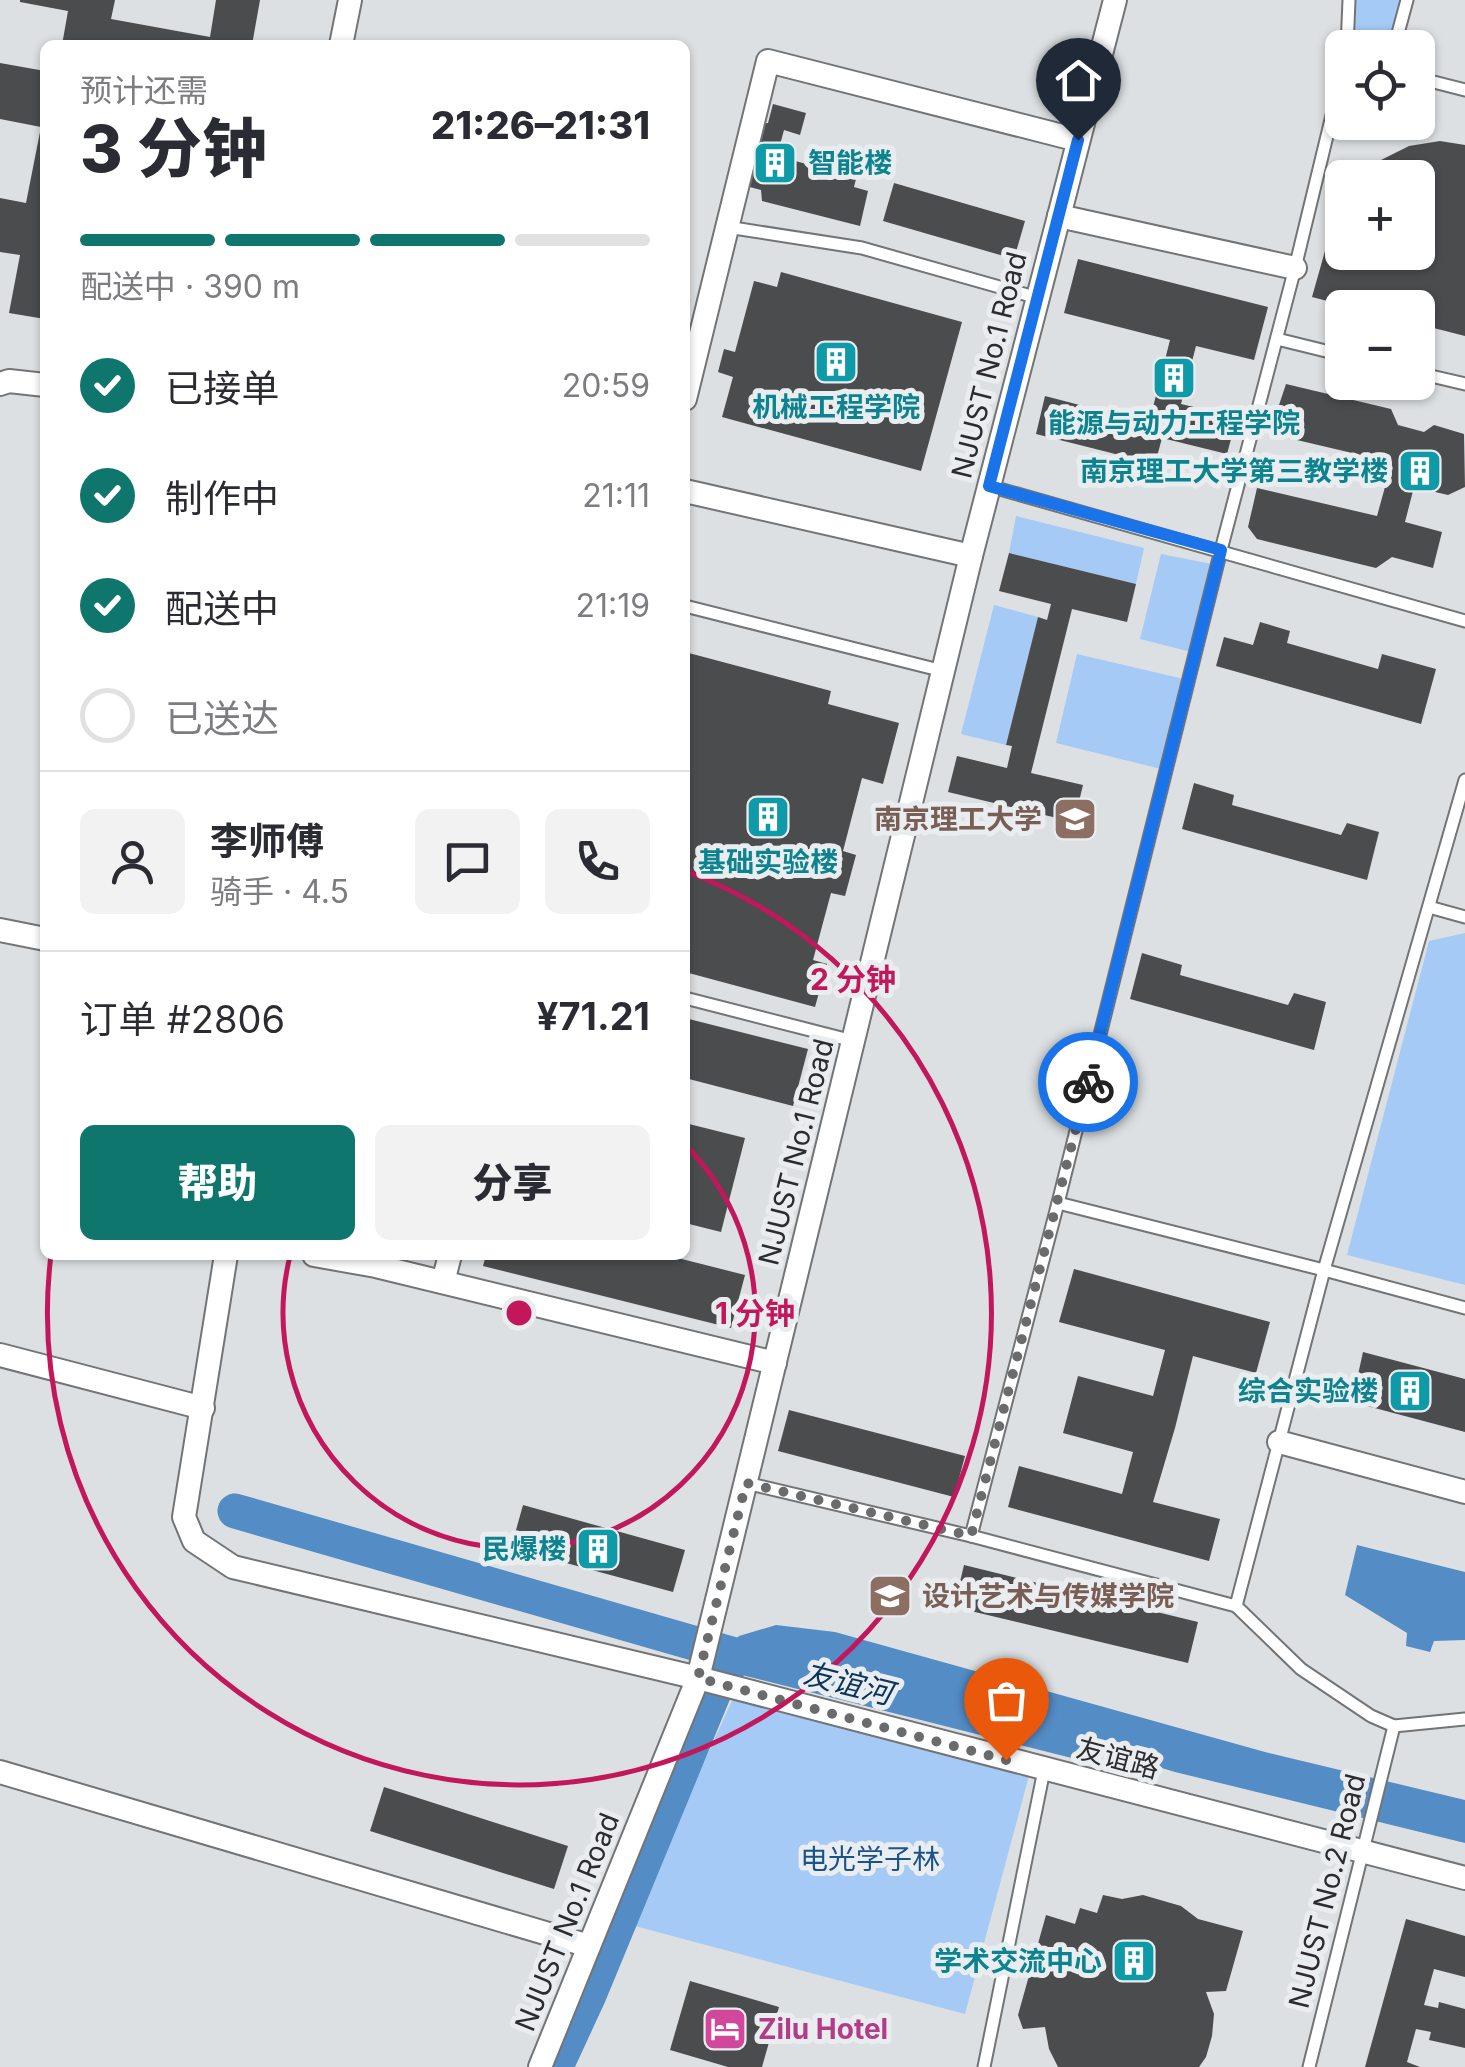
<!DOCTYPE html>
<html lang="zh">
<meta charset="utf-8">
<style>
body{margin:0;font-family:Inter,"Noto Sans SC",sans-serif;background:#f2f2f3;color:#2b2b33;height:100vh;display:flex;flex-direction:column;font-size:38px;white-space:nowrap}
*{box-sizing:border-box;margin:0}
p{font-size:32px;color:#7c7c81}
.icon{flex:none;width:55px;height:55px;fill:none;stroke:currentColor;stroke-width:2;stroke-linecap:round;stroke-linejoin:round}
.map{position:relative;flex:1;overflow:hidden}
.side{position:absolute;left:40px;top:40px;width:650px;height:1220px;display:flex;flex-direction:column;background:#fff;border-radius:15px;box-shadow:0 2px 8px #0004}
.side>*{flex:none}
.fabs{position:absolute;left:1325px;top:30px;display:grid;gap:20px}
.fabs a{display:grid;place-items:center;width:110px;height:110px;border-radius:15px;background:#fff;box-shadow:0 2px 8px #0004;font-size:50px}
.pin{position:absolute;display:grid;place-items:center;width:85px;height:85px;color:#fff;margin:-102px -42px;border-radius:50% 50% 50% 0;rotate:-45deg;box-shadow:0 0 10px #0007}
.pin .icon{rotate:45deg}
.courier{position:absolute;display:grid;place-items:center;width:100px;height:100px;margin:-50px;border:8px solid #1a73e8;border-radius:50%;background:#fff;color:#222;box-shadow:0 2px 12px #0007}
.head em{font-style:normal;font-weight:800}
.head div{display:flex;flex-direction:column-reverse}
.head{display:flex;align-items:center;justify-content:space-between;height:170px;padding:0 40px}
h1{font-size:65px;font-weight:800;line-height:75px}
.bar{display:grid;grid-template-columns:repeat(4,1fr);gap:15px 10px;align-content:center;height:120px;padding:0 40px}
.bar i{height:12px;border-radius:8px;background:#e1e1e2}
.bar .selected{background:#0f766e}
.bar p{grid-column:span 4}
.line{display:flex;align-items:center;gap:25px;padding:0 40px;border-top:2px solid #e1e1e2}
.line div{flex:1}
.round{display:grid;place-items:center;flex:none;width:105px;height:105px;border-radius:15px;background:#f2f2f3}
ol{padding:0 40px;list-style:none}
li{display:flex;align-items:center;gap:30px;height:110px}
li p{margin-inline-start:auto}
li .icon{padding:10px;border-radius:50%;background:#0f766e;color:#fff;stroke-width:4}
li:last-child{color:#7c7c81}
li i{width:55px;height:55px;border:5px solid #e1e1e2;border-radius:50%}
.cta{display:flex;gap:20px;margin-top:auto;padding:20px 40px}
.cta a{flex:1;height:115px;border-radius:15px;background:#0f766e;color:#fff;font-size:40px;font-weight:800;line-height:115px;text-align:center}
.cta a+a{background:#f2f2f3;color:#2b2b33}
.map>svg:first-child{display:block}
.green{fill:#a5caf5}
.water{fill:#548cc6}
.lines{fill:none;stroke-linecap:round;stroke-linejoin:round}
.river{stroke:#548cc6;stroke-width:35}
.building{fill:#4a4c4e}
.service-casing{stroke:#727476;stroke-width:15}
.minor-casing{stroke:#727476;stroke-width:26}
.service{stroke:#fff;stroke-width:11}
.minor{stroke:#fff;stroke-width:22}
.done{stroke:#6a6b6d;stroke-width:10;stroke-dasharray:0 18}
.route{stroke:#1a73e8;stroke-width:12}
.ring{fill:none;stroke:#c2185b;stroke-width:5}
.labels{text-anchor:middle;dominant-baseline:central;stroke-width:10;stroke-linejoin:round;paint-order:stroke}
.culture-label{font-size:28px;font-weight:bold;fill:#0d838f;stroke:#eaedf0;text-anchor:end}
.street-label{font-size:28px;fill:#2c2c2e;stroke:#eaedf0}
.education-label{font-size:28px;font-weight:bold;fill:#785e54;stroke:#eaedf0;text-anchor:end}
.park-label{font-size:28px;fill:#1a528b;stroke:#eaedf0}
.hotel-label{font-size:28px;font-weight:bold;fill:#b23c85;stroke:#eaedf0;text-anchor:start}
.water-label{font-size:30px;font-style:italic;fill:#0a345b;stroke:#eaedf0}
.centre{fill:#c2185b;stroke:#eaedf0;stroke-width:5}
.ring-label{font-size:30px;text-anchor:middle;font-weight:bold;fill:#c2185b;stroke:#eaedf0;stroke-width:10;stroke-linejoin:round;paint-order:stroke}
</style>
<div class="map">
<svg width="1465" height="2067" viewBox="0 0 1465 2067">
<rect width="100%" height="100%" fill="#dde0e2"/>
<g class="green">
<polygon points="1349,0 1407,0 1394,47 1347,48"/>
<polygon points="1016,516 1144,548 1136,584 1009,553"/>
<polygon points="1161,554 1217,565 1195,653 1140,639"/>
<polygon points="994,605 1038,617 1006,745 961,734"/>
<polygon points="1077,654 1188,680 1165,770 1056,743"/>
<polygon points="1465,933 1465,1285 1347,1255 1429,941"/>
<polygon points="734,1696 1030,1772 965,2014 631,1925"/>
</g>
<g class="water">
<polygon points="1357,1545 1465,1572 1465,1640 1434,1641 1430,1652 1406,1646 1407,1633 1345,1595"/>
<path d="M776 1625 835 1632 1265 1752 1465 1800V1843L1175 1772 808 1662C763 1659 757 1652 733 1692L605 2002 575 2067H549L714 1661 739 1636Z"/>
</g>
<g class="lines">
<polyline class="river" points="235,1511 742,1657 1088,1744"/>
</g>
<g class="building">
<polygon points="20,0 115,0 111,19 210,37 216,0 260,0 252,45 62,45 68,11 20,2"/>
<polygon points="0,63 45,71 45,319 9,313 20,255 0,252 0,198 26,203 41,127 0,119"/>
<polygon points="773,104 806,113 800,135 784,130 777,156 821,168 823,158 859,167 854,187 868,191 860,226 762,201 761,190 742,185 759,124 768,123"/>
<polygon points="1440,141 1465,145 1465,336 1418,324 1418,308 1354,308 1312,297 1325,251 1349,256 1349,252 1418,252 1418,178 1362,178 1381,160 1409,146"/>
<polygon points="894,183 1025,221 1014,259 883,221"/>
<polygon points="1078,259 1268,307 1254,360 1196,346 1181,404 1237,417 1227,454 1162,438 1155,464 1036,434 1045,396 1149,423 1170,340 1064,313"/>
<polygon points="781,272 962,322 921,471 722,417 733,377 718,372 724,349 735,352 754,281 777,287"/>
<polygon points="1286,384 1391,409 1398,425 1424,432 1434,425 1464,434 1465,487 1448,495 1414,487 1405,522 1442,532 1433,568 1392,557 1376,568 1257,539 1248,527 1257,488 1377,516 1385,487 1365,456 1284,437 1273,423"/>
<polygon points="1009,553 1136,584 1127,622 1072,609 1031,773 1083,785 1074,822 948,792 957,756 1007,768 1012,746 1006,745 1038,617 1047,620 1051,604 999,591"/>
<polygon points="1260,622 1290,631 1287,643 1378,669 1382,654 1436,669 1421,724 1216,666 1224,637 1253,645"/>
<polygon points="685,652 831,691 828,704 899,723 883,784 862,778 843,851 856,855 845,896 831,893 813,960 827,964 815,1007 685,972"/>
<polygon points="1194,783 1234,795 1232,805 1341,835 1347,823 1379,832 1367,880 1182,829"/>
<polygon points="1142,953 1182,965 1180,975 1288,1005 1294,993 1326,1002 1314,1050 1130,999"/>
<polygon points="685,1018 808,1049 793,1106 685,1078"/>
<polygon points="685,1123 745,1138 721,1232 685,1223"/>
<polygon points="486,1255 666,1255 745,1275 731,1328 483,1266"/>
<polygon points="1074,1269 1270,1322 1256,1373 1193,1356 1175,1428 1153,1502 1220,1519 1209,1561 1008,1507 1019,1466 1122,1494 1133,1452 1063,1433 1078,1376 1153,1396 1165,1350 1059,1322"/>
<polygon points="1363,1352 1465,1379 1465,1432 1352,1402"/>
<polygon points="789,1410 965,1456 954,1497 778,1451"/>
<polygon points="523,1505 685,1550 673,1592 511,1548"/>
<polygon points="964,1565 1198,1622 1188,1663 954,1607"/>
<polygon points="384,1787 568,1846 554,1889 370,1831"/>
<polygon points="1103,1895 1122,1899 1143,1895 1181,1906 1198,1919 1243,1931 1226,1991 1206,1992 1214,2014 1212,2036 1206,2057 1199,2067 1058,2067 1049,2049 1045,2027 1023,2029 1018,2015 1046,1915 1075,1924 1080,1908 1097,1913"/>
<polygon points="1406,1919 1465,1936 1465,1977 1434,1969 1424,2005 1438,2008 1439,2002 1465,2009 1465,2048 1429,2040 1431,2032 1416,2029 1407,2062 1420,2067 1365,2067"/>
<polygon points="690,1981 779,2007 762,2067 728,2067 670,2050"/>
</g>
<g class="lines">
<defs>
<g id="service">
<polyline points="1347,48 1349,0"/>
<polyline points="1394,48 1407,0"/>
<polyline points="1418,78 1465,90"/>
<polyline points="727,227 862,248 1038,298"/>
<polyline points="1277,339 1342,355"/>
<polyline points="1418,373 1465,384"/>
<polyline points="989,486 1465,621"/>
<polyline points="685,606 943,671"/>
<polyline points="1465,780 1324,1270 1465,1308"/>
<polyline points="1429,907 1465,917"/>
<polyline points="685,998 853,1041"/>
<polyline points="1058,1203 1324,1270 1236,1606"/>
<polyline points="746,1483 971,1536 1236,1606 1301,1669 1371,1716 1394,1726 1465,1719"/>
<polyline points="971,1536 1058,1203 1221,550 1295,268 1342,74"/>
<polyline points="984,2067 1044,1770"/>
<polyline points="1309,2067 1394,1726"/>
</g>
<g id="minor">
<polyline points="341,45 350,0"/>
<polyline points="1059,216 1295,268"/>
<polyline points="0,384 9,381 45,385"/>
<polyline points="685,399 768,61 1078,140"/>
<polyline points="685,491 971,556"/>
<polyline points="0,930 45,939"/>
<polyline points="226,1255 184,1517 194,1541 233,1567 698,1678 1465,1878"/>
<polyline points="314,1255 376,1266 775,1363"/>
<polyline points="443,1282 450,1255"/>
<polyline points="0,1355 203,1408"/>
<polyline points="1279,1442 1465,1492"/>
<polyline points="0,1772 589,1946"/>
<polyline points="540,2067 698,1678 971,556 1115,0"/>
</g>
</defs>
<use href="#service" class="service-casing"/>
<use href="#minor" class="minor-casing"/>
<use href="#service" class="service"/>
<use href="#minor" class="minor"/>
</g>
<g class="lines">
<polyline class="done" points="1006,1760 698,1678 746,1483 971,1536 1088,1082"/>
<polyline class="route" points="1078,140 989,486 1221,550 1088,1082"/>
</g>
<g class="ring">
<path d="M686 1146A236 236 0 1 1 290 1256"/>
<path d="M688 872A472 472 0 1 1 51 1255"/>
</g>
<defs>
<symbol id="building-square" viewBox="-11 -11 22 22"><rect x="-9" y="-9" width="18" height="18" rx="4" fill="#0f9aa8" stroke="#eaedf0"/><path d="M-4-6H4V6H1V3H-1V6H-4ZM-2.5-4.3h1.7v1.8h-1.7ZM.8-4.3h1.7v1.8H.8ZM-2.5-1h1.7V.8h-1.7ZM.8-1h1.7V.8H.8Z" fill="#fff"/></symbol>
<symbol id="university-square" viewBox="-11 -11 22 22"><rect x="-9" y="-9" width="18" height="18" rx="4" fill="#8d6e63" stroke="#eaedf0"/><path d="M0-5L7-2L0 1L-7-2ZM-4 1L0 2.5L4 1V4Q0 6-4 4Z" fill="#fff"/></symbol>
<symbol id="hotel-square" viewBox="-11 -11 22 22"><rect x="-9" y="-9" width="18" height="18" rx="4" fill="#d1479c" stroke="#eaedf0"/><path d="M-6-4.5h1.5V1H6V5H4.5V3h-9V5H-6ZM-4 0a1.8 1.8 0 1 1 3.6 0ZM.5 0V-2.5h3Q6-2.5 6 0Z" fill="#fff"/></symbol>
</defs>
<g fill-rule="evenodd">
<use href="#building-square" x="750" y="138" width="50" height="50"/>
<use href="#building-square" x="811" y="337" width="50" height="50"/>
<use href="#building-square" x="1149" y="353" width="50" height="50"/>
<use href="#building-square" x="1395" y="446" width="50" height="50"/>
<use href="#building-square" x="743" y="792" width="50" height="50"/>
<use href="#university-square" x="1050" y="794" width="50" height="50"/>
<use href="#building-square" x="1385" y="1366" width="50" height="50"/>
<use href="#building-square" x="573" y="1524" width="50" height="50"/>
<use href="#university-square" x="865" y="1571" width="50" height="50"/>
<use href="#building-square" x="1109" y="1936" width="50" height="50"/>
<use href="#hotel-square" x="700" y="2004" width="50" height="50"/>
</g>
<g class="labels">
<g class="culture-label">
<text x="808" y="163" text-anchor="start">智能楼</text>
<text x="836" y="407" text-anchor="middle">机械工程学院</text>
<text x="1174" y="423" text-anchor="middle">能源与动力工程学院</text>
<text x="1388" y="471">南京理工大学第三教学楼</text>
<text x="768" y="862" text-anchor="middle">基础实验楼</text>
<text x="1378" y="1391">综合实验楼</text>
<text x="566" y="1549">民爆楼</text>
<text x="1102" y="1961">学术交流中心</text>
</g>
<g class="street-label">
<text transform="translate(989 365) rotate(-76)">NJUST No.1 Road</text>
<text transform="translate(796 1152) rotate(-76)">NJUST No.1 Road</text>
<text transform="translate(1118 1758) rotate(15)">友谊路</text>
<text transform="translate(1327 1891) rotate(-76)">NJUST No.2 Road</text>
<text transform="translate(567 1922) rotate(-68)">NJUST No.1 Road</text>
</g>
<g class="education-label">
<text x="1042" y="819">南京理工大学</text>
<text x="922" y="1596" text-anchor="start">设计艺术与传媒学院</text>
</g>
<g class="park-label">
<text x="870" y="1859">电光学子林</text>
</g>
<g class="hotel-label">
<text x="758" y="2029">Zilu Hotel</text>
</g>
<g class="water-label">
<text transform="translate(848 1683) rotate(14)">友谊河</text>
</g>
</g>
<circle cx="519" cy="1313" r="15" class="centre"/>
<g class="ring-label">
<text x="853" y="990">2 分钟</text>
<text x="755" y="1324">1 分钟</text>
</g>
</svg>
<div class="fabs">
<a><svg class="icon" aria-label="locate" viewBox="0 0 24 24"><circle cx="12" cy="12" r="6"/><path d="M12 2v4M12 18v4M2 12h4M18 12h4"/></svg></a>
<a>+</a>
<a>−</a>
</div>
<div class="pin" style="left:1006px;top:1760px;background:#ea580c"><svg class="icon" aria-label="bag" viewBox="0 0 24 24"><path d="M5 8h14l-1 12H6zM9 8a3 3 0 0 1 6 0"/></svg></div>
<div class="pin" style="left:1078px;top:140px;background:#1f2937"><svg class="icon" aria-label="home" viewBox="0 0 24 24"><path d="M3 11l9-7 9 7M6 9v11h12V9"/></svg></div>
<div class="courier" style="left:1088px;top:1082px"><svg class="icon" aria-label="bike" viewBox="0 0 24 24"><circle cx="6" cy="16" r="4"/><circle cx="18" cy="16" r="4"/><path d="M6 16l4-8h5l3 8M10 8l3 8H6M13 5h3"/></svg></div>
<section class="side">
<div class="head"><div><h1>3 分钟</h1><p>预计还需</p></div><em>21:26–21:31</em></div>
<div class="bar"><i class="selected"></i><i class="selected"></i><i class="selected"></i><i></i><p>配送中 · 390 m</p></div>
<ol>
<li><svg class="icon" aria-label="check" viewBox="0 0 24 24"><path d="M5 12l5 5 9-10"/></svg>已接单<p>20:59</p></li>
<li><svg class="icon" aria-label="check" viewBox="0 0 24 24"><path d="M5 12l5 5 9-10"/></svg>制作中<p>21:11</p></li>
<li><svg class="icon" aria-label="check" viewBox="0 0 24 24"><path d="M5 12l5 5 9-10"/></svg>配送中<p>21:19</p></li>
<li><i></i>已送达</li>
</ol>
<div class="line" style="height:180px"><a class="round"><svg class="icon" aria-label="person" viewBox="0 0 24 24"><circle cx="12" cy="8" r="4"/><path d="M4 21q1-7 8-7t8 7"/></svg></a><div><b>李师傅</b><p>骑手 · 4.5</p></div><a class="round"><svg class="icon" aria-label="chat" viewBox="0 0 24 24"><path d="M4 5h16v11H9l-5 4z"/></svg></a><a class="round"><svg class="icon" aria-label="phone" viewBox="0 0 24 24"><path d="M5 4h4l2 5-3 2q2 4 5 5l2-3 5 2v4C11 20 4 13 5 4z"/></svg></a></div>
<div class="line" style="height:130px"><div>订单 #2806</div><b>¥71.21</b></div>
<div class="cta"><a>帮助</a><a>分享</a></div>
</section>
</div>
